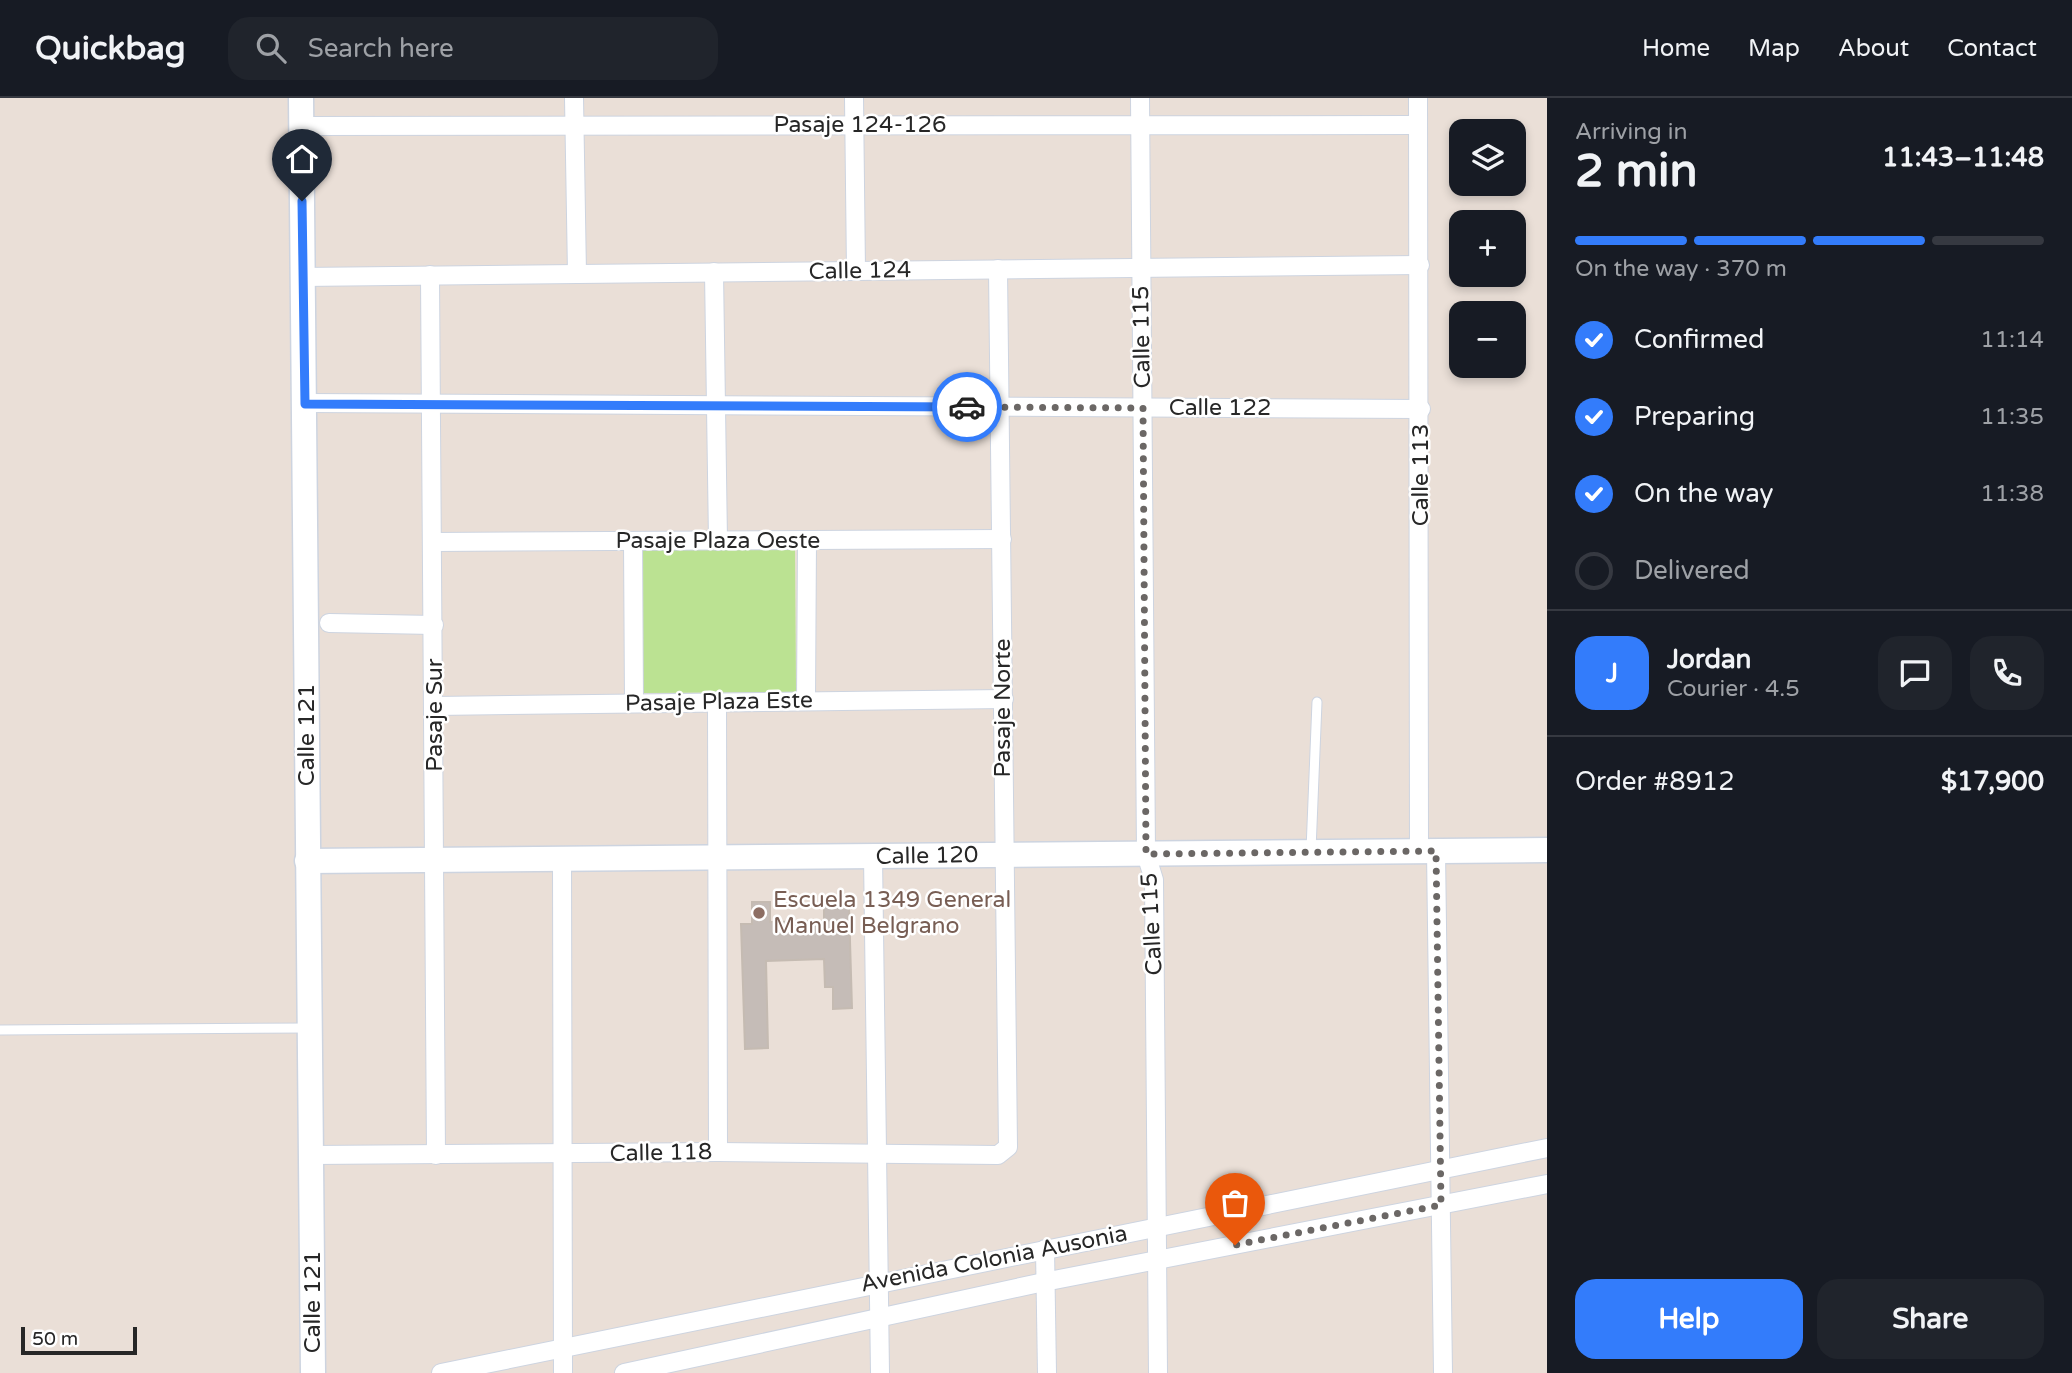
<!DOCTYPE html>
<meta charset="utf-8">
<style>
body{margin:0;font-family:"Varela Round",sans-serif;background:#20242c;color:#f1f3f6;height:100vh;display:flex;flex-direction:column;font-size:26px;white-space:nowrap}
*{box-sizing:border-box;margin:0}
p{font-size:23px;color:#9ea1a6}
.icon{flex:none;width:38px;height:38px;fill:none;stroke:currentColor;stroke-width:2;stroke-linecap:round;stroke-linejoin:round}
.map{position:relative;flex:1;overflow:hidden}
.sheet{display:flex;flex-direction:column;background:#171b24;width:525px}
.sheet>*{flex:none}
.tools{position:absolute;left:1449px;top:21px;display:grid;gap:14px}
.tools a{display:grid;place-items:center;width:77px;height:77px;border-radius:14px;background:#171b24;box-shadow:0 4px 10px #0003;font-size:35px}
.scale{position:absolute;left:21px;bottom:18px;width:116px;box-sizing:border-box;padding-left:7px;border:4px solid #272727;border-top:0;font-size:19px;line-height:24px;white-space:nowrap;color:#272727;-webkit-text-stroke:5px #fff;paint-order:stroke}
.pin{position:absolute;display:grid;place-items:center;width:60px;height:60px;color:#fff;margin:-72px -30px;border-radius:50% 50% 50% 0;rotate:-45deg;box-shadow:0 0 7px #0007}
.pin .icon{rotate:45deg}
.courier{position:absolute;display:grid;place-items:center;width:70px;height:70px;margin:-35px;border:5px solid #337cfb;border-radius:50%;background:#fff;color:#222;box-shadow:0 2px 9px #0007}
.head em{font-style:normal;font-weight:700}
.head div{display:flex;flex-direction:column-reverse}
.head{display:flex;align-items:center;justify-content:space-between;height:119px;padding:0 28px}
h1{font-size:46px;font-weight:700;line-height:52px}
.bar{display:grid;grid-template-columns:repeat(4,1fr);gap:10px 7px;align-content:center;height:84px;padding:0 28px}
.bar i{height:9px;border-radius:5px;background:#363941}
.bar .on{background:#337cfb}
.bar p{grid-column:span 4}
.line{display:flex;align-items:center;gap:18px;padding:0 28px;border-top:2px solid #363941}
.line div{flex:1}
.round{display:grid;place-items:center;flex:none;width:74px;height:74px;border-radius:21px;background:#20242c}
ol{padding:0 28px;list-style:none}
li{display:flex;align-items:center;gap:21px;height:77px}
li p{margin-inline-start:auto}
li .icon{padding:7px;border-radius:50%;background:#337cfb;color:#fff;stroke-width:4}
li:last-child{color:#9ea1a6}
li i{width:38px;height:38px;border:4px solid #363941;border-radius:50%}
.cta{display:flex;gap:14px;margin-top:auto;padding:14px 28px}
.cta a{flex:1;height:80px;border-radius:21px;background:#337cfb;color:#fff;font-size:28px;font-weight:700;line-height:80px;text-align:center}
.cta a+a{background:#20242c;color:#f1f3f6}
header{display:flex;align-items:center;gap:42px;box-sizing:border-box;height:98px;padding:0 35px;background:#171b24;border-bottom:2px solid #363941}
header strong{font-size:33px}
nav{display:flex;gap:38px;margin-inline-start:auto;font-size:24px}
.search{width:490px;height:63px;background:#20242c;display:flex;align-items:center;gap:18px;box-sizing:border-box;padding:0 24px;border-radius:21px;color:#9ea1a6;font-size:26px}
main{display:flex;flex:1;min-height:0}
.map>svg:first-child{display:block}
.green{fill:#bbe292}
.building{fill:#c5bcb7;stroke:#c5bbb2;stroke-width:2}
.lines{fill:none;stroke-linecap:round;stroke-linejoin:round}
.lane-casing{stroke:#cdd4e0;stroke-width:11}
.street-casing{stroke:#cdd4e0;stroke-width:20}
.secondary-casing{stroke:#cdd4e0;stroke-width:27}
.lane{stroke:#fff;stroke-width:9}
.street{stroke:#fff;stroke-width:18}
.secondary{stroke:#fff;stroke-width:24}
.done{stroke:#6b6765;stroke-width:7;stroke-dasharray:0 12.6}
.route{stroke:#337cfb;stroke-width:9}
.education-dot{fill:#8d6e63;stroke:#fff;stroke-width:2.5}
.labels{text-anchor:middle;dominant-baseline:central;stroke-width:5;stroke-linejoin:round;paint-order:stroke}
.street-label{font-size:23px;fill:#272727;stroke:#fff}
.education-label{font-size:23px;fill:#785e54;stroke:#fff;text-anchor:start}
</style>
<header>
<strong>Quickbag</strong>
<div class="search"><svg class="icon" aria-label="search" viewBox="0 0 24 24"><circle cx="10" cy="10" r="6"/><path d="M15 15l6 6"/></svg>Search here</div>
<nav><a>Home</a><a>Map</a><a>About</a><a>Contact</a></nav>
</header>
<main>
<div class="map">
<svg width="1547" height="1275" viewBox="0 0 1547 1275">
<rect width="100%" height="100%" fill="#eadfd7"/>
<polygon class="green" points="795,451 796,594 642,595 641,452"/>
<polygon class="building" points="824,800 833,800 833,809 849,809 852,910 833,911 833,889 825,889 824,861 766,863 768,950 745,951 741,826 752,826 752,804 770,804 770,824 824,823"/>
<g class="lines">
<defs>
<g id="lane">
<polyline points="1311,752 1317,604"/>
<polyline points="0,932 309,930"/>
</g>
<g id="street">
<polyline points="574,0 577,176"/>
<polyline points="854,0 856,173"/>
<polyline points="1140,0 1146,756 1154,782 1158,1275"/>
<polyline points="1418,0 1419,753"/>
<polyline points="302,28 1418,27"/>
<polyline points="714,174 718,443"/>
<polyline points="430,177 436,1057"/>
<polyline points="301,179 1420,167"/>
<polyline points="305,305 1421,311"/>
<polyline points="633,443 634,605"/>
<polyline points="434,444 1002,441"/>
<polyline points="329,525 434,527"/>
<polyline points="806,602 807,442"/>
<polyline points="717,603 718,1054"/>
<polyline points="435,608 1004,601"/>
<polyline points="1436,753 1443,1275"/>
<polyline points="873,758 880,1275"/>
<polyline points="562,761 563,1275"/>
<polyline points="312,1057 718,1054 998,1057 1008,1049 998,171"/>
<polyline points="1045,1151 1047,1275"/>
<polyline points="441,1275 1547,1050"/>
<polyline points="624,1275 1044,1184 1547,1086"/>
</g>
<g id="secondary">
<polyline points="301,0 313,1275"/>
<polyline points="307,763 1547,752"/>
</g>
</defs>
<use href="#lane" class="lane-casing"/>
<use href="#street" class="street-casing"/>
<use href="#secondary" class="secondary-casing"/>
<use href="#lane" class="lane"/>
<use href="#street" class="street"/>
<use href="#secondary" class="secondary"/>
</g>
<g class="lines">
<polyline class="done" points="967,309 1143,310 1146,756 1436,753 1441,1107 1235,1147"/>
<polyline class="route" points="302,103 305,306 967,309"/>
</g>
<circle class="education-dot" cx="759" cy="815" r="7"/>
<g class="labels">
<g class="street-label">
<text x="860" y="27">Pasaje 124-126</text>
<text transform="translate(860 173) rotate(-1)">Calle 124</text>
<text transform="translate(1142 239) rotate(-91)">Calle 115</text>
<text x="1220" y="310">Calle 122</text>
<text transform="translate(1421 377) rotate(-90)">Calle 113</text>
<text x="718" y="443">Pasaje Plaza Oeste</text>
<text transform="translate(719 604) rotate(-1)">Pasaje Plaza Este</text>
<text transform="translate(1003 610) rotate(-90)">Pasaje Norte</text>
<text transform="translate(435 617) rotate(-90)">Pasaje Sur</text>
<text transform="translate(307 637) rotate(-90)">Calle 121</text>
<text transform="translate(927 758) rotate(-1)">Calle 120</text>
<text transform="translate(1152 826) rotate(-93)">Calle 115</text>
<text transform="translate(661 1055) rotate(-1)">Calle 118</text>
<text transform="translate(994 1161) rotate(-11)">Avenida Colonia Ausonia</text>
<text transform="translate(313 1204) rotate(-90)">Calle 121</text>
</g>
<g class="education-label">
<text x="773" y="802">Escuela 1349 General<tspan x="773" dy="26">Manuel Belgrano</tspan></text>
</g>
</g>
</svg>
<div class="tools">
<a><svg class="icon" aria-label="layers" viewBox="0 0 24 24"><path d="M12 4l9 5-9 5-9-5zM3 14l9 5 9-5"/></svg></a>
<a>+</a>
<a>−</a>
</div>
<div class="scale">50 m</div>
<div class="pin" style="left:1235px;top:1147px;background:#ea580c"><svg class="icon" aria-label="bag" viewBox="0 0 24 24"><path d="M5 8h14l-1 12H6zM9 8a3 3 0 0 1 6 0"/></svg></div>
<div class="pin" style="left:302px;top:103px;background:#1f2937"><svg class="icon" aria-label="home" viewBox="0 0 24 24"><path d="M3 11l9-7 9 7M6 9v11h12V9"/></svg></div>
<div class="courier" style="left:967px;top:309px"><svg class="icon" aria-label="car" viewBox="0 0 24 24"><path d="M5 17H2v-5l4-1 3-4h7l3 4 3 1v5h-3M9 17h6M6 11h13"/><circle cx="7" cy="17" r="2"/><circle cx="17" cy="17" r="2"/></svg></div>
</div>
<section class="sheet">
<div class="head"><div><h1>2 min</h1><p>Arriving in</p></div><em>11:43–11:48</em></div>
<div class="bar"><i class="on"></i><i class="on"></i><i class="on"></i><i></i><p>On the way · 370 m</p></div>
<ol>
<li><svg class="icon" aria-label="check" viewBox="0 0 24 24"><path d="M5 12l5 5 9-10"/></svg>Confirmed<p>11:14</p></li>
<li><svg class="icon" aria-label="check" viewBox="0 0 24 24"><path d="M5 12l5 5 9-10"/></svg>Preparing<p>11:35</p></li>
<li><svg class="icon" aria-label="check" viewBox="0 0 24 24"><path d="M5 12l5 5 9-10"/></svg>On the way<p>11:38</p></li>
<li><i></i>Delivered</li>
</ol>
<div class="line" style="height:126px"><b class="round" style="background:#337cfb;color:#fff">J</b><div><b>Jordan</b><p>Courier · 4.5</p></div><a class="round"><svg class="icon" aria-label="chat" viewBox="0 0 24 24"><path d="M4 5h16v11H9l-5 4z"/></svg></a><a class="round"><svg class="icon" aria-label="phone" viewBox="0 0 24 24"><path d="M5 4h4l2 5-3 2q2 4 5 5l2-3 5 2v4C11 20 4 13 5 4z"/></svg></a></div>
<div class="line" style="height:91px"><div>Order #8912</div><b>$17,900</b></div>
<div class="cta"><a>Help</a><a>Share</a></div>
</section>
</main>
